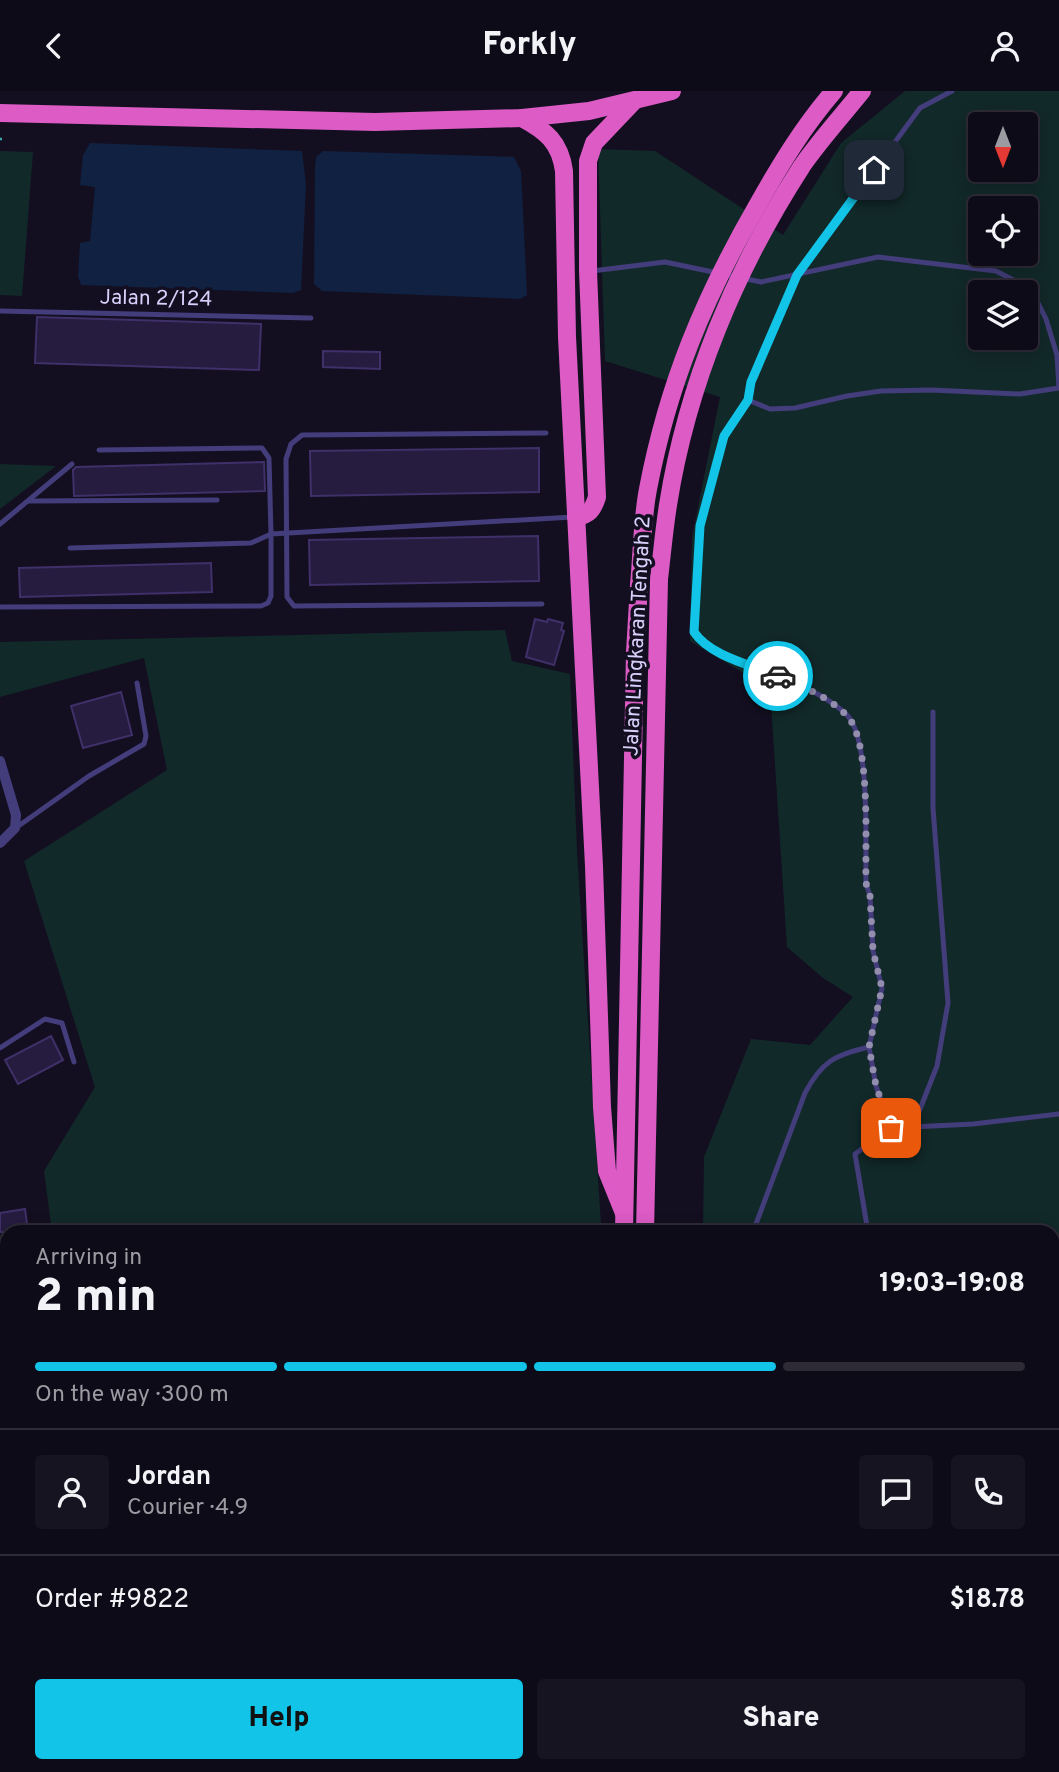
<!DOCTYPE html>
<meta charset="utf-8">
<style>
body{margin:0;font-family:Overpass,sans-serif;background:#171421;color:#f1f3f6;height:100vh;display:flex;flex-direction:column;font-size:26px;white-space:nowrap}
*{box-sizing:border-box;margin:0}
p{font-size:23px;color:#9b9ba2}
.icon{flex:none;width:38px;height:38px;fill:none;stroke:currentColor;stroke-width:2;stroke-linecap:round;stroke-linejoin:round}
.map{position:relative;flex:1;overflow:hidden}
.panel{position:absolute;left:0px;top:1134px;width:1060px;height:548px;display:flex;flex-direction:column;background:#0e0b18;border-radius:21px 21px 0 0;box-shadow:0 4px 18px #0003,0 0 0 2px #2e2b37}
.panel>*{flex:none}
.needle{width:46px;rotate:180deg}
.tools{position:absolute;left:968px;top:21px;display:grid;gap:14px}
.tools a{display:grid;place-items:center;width:70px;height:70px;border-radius:7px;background:#0e0b18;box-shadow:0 4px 18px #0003,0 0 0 2px #2e2b37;font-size:35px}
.pin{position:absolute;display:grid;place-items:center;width:60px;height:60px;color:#fff;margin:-30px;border-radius:14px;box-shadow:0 4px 10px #0006}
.courier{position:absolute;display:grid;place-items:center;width:70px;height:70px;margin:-35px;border:5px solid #12c4e7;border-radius:50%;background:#fff;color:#222;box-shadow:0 2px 9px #0007}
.overview em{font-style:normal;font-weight:800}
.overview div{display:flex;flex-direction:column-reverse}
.overview{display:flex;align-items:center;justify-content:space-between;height:119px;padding:0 35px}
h1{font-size:46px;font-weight:800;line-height:52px}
.bar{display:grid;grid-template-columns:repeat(4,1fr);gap:10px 7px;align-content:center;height:84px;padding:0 35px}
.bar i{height:9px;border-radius:5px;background:#2e2b37}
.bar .active{background:#12c4e7}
.bar p{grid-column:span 4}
.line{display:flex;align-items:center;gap:18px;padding:0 35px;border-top:2px solid #2e2b37}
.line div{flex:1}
.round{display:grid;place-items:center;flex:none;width:74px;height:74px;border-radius:7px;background:#171421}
.button{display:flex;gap:14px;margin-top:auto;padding:14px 35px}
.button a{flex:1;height:80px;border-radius:7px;background:#12c4e7;color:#111;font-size:28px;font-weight:800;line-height:80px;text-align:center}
.button a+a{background:#171421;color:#f1f3f6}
header{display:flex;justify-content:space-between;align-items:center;height:91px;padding:0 35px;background:#0e0b18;font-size:32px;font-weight:800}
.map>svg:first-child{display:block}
.green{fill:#122929;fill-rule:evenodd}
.water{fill:#112141}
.building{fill:#251c3f;stroke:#3f3069;stroke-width:2}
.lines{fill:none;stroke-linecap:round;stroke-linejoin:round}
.path{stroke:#37a9a9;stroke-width:2.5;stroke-dasharray:3.5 5;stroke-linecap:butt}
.service{stroke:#433d7b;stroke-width:5}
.minor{stroke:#433d7b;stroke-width:10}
.trunk{stroke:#dc5bc5;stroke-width:18}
.trunk-bridge{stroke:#dc5bc5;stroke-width:18}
.done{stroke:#938dae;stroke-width:7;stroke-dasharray:0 12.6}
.route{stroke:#12c4e7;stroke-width:9}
.labels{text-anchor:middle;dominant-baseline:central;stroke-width:7;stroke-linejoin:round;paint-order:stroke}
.street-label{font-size:21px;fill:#d8d1fb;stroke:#130f20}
</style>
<header><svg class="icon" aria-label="back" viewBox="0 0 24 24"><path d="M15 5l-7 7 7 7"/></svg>Forkly<svg class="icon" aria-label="person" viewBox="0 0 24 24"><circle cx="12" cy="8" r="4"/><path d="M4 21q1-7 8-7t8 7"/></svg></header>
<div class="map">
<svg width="1059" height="1681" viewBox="0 0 1059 1681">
<rect width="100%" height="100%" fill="#130f20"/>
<g class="green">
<path d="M905 0H1059V1438H1054V1141H703L704 1066 751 948 810 954 853 906 823 887 787 856 770 598 690 550 692 446 720 306 605 270 598 58 655 60 783 144 841 52ZM980 33H1026V79H980ZM980 117H1026V163H980ZM980 201H1026V247H980Z"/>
<polygon points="0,60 33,61 22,205 0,204"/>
<polygon points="0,373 56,375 0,418"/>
<polygon points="505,539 512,570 570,583 577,761 601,1133 589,1141 52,1141 44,1080 95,996 24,770 167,679 144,567 0,606 0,551"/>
<polygon points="7,1252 7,1410 0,1412 0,1253"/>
<rect x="456" y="1675" width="73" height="6"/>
</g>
<g class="water">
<polygon points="90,52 302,60 306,94 301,199 293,202 81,194 78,185 80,152 90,150 95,96 80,94 83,64"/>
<polygon points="323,60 514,66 521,80 527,204 520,208 322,200 314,193 315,77 316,66"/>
</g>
<g class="building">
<polygon points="37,226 261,233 259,279 35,272"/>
<polygon points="323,260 380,261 380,278 323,276"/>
<polygon points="539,357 539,401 311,405 310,360"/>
<polygon points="264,371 265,400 74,405 73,379 76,376"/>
<polygon points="538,445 539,490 310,494 309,449"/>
<polygon points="211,472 212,501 20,506 19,477"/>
<polygon points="535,528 547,531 548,528 563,532 561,539 564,540 554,574 526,566"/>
<polygon points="121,601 132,644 83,657 71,615"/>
<polygon points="51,945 63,969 18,993 5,969"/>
<polygon points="878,1021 885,1035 871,1045 863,1037"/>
<polygon points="893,1042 900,1042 903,1045 884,1065 874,1055"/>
<polygon points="25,1118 28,1141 0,1141 0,1122"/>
</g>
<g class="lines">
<polyline class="path" points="0,48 2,48"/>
<g class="service">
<polyline points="952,0 920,17 797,184 751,291 748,309 770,318 795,317 847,305 881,300 931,299 1020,303 1059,297"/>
<polyline points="592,180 665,171 761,191 878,166 996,180 1031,198 1046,228 1057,264 1059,297"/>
<polyline points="0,220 311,227"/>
<path d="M748 309 724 345 700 435 694 541C707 561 732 566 753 574 784 588 822 600 847 624 871 649 865 755 866 792L870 805 873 860 882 897 869 956 876 995 891 1037"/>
<polyline points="29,410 217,409"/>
<polyline points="0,433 72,373"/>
<polyline points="70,457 251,452 271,443 269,367 262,357 99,359"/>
<polyline points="542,513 294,515 287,506 286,368 291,353 302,344 546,342"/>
<polyline points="0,516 261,515 268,512 271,505 271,443 573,426"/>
<polyline points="17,736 89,685 144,653 146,645 137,592"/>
<polyline points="0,957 45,928 62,932 74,971"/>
<polyline points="913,1036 937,975 948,912 933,717 933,621"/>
<path d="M753 1141 805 1002C822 970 835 964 869 956"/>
<polyline points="868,1141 855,1063 891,1037 973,1033 1059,1023"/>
<polyline points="761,1681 761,1675"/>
<polyline points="935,1681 937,1675"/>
</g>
<g class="minor">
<polyline points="0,670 16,724 15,737 0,752"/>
<polyline points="0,1418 7,1415"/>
<polyline points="1054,1583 1059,1584"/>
<polyline points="1054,1638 1059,1638"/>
<polyline points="0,1671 12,1681"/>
<polyline points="154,1675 154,1681"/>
<polyline points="179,1675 179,1681"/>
<polyline points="574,1675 574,1681"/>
<polyline points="703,1675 703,1681"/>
<polyline points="135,1681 135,1675"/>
<polyline points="391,1681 392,1675"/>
<polyline points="870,1681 871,1675"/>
<polyline points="996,1681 997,1675"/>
</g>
<g class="trunk">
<polyline points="0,22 375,31 522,27 589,20 672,0"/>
<path d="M522 27C546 40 560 51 564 80L567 246 594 775 602 1016 607 1080 624 1122"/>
<path d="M576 426C589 424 593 419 597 406L588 180V70L594 52 633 11"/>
<polyline points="624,1141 635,561 639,494"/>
<polyline points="645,1141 659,488"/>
<polyline points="629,1681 629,1675"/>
<polyline points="650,1681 650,1675"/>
</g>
<g class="trunk-bridge">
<path d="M659 488C662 463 664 439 668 414 687 293 736 177 802 75 820 49 842 25 862 0"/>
<path d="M639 494C642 462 642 429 648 398 668 293 704 207 757 115 780 74 803 36 834 0"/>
</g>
</g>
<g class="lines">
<path class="done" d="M778 585C801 595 830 606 848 626 871 651 865 755 866 792L870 805 873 860 882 897 869 956 876 995 891 1037"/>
<path class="route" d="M778 585C751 574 710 565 694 541L700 435 724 345 748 309 751 291 797 184 874 79"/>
</g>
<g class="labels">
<g class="street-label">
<text transform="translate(156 208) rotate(1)">Jalan 2/124</text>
<text transform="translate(638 545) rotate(-87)">Jalan Lingkaran Tengah 2</text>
</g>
</g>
</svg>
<div class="tools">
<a><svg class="needle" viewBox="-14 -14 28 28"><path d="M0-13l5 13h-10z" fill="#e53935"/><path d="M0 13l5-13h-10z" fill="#9b9ba2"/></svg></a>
<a><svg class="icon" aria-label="locate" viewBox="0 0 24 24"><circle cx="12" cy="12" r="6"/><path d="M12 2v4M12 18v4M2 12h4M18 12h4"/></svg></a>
<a><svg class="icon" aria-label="layers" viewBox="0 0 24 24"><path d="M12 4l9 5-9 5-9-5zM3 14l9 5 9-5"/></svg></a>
</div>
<div class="pin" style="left:891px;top:1037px;background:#ea580c"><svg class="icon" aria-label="bag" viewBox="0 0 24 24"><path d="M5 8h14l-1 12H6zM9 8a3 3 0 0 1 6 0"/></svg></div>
<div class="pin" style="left:874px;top:79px;background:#1f2937"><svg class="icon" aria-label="home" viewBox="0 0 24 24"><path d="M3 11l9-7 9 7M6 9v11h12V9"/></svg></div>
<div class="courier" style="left:778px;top:585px"><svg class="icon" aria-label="car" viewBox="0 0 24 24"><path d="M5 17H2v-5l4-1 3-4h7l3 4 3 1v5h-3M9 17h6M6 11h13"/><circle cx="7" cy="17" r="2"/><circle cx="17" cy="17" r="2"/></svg></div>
<section class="panel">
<div class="overview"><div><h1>2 min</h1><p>Arriving in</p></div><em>19:03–19:08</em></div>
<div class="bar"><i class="active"></i><i class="active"></i><i class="active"></i><i></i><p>On the way · 300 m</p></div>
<div class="line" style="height:126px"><a class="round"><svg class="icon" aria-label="person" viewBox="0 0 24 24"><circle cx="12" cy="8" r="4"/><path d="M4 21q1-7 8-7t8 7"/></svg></a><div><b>Jordan</b><p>Courier · 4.9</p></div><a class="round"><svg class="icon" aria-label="chat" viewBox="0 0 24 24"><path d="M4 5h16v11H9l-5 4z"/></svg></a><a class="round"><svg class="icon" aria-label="phone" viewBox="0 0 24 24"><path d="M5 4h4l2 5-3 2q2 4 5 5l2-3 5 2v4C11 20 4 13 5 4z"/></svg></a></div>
<div class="line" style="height:91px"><div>Order #9822</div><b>$18.78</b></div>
<div class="button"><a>Help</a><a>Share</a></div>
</section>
</div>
